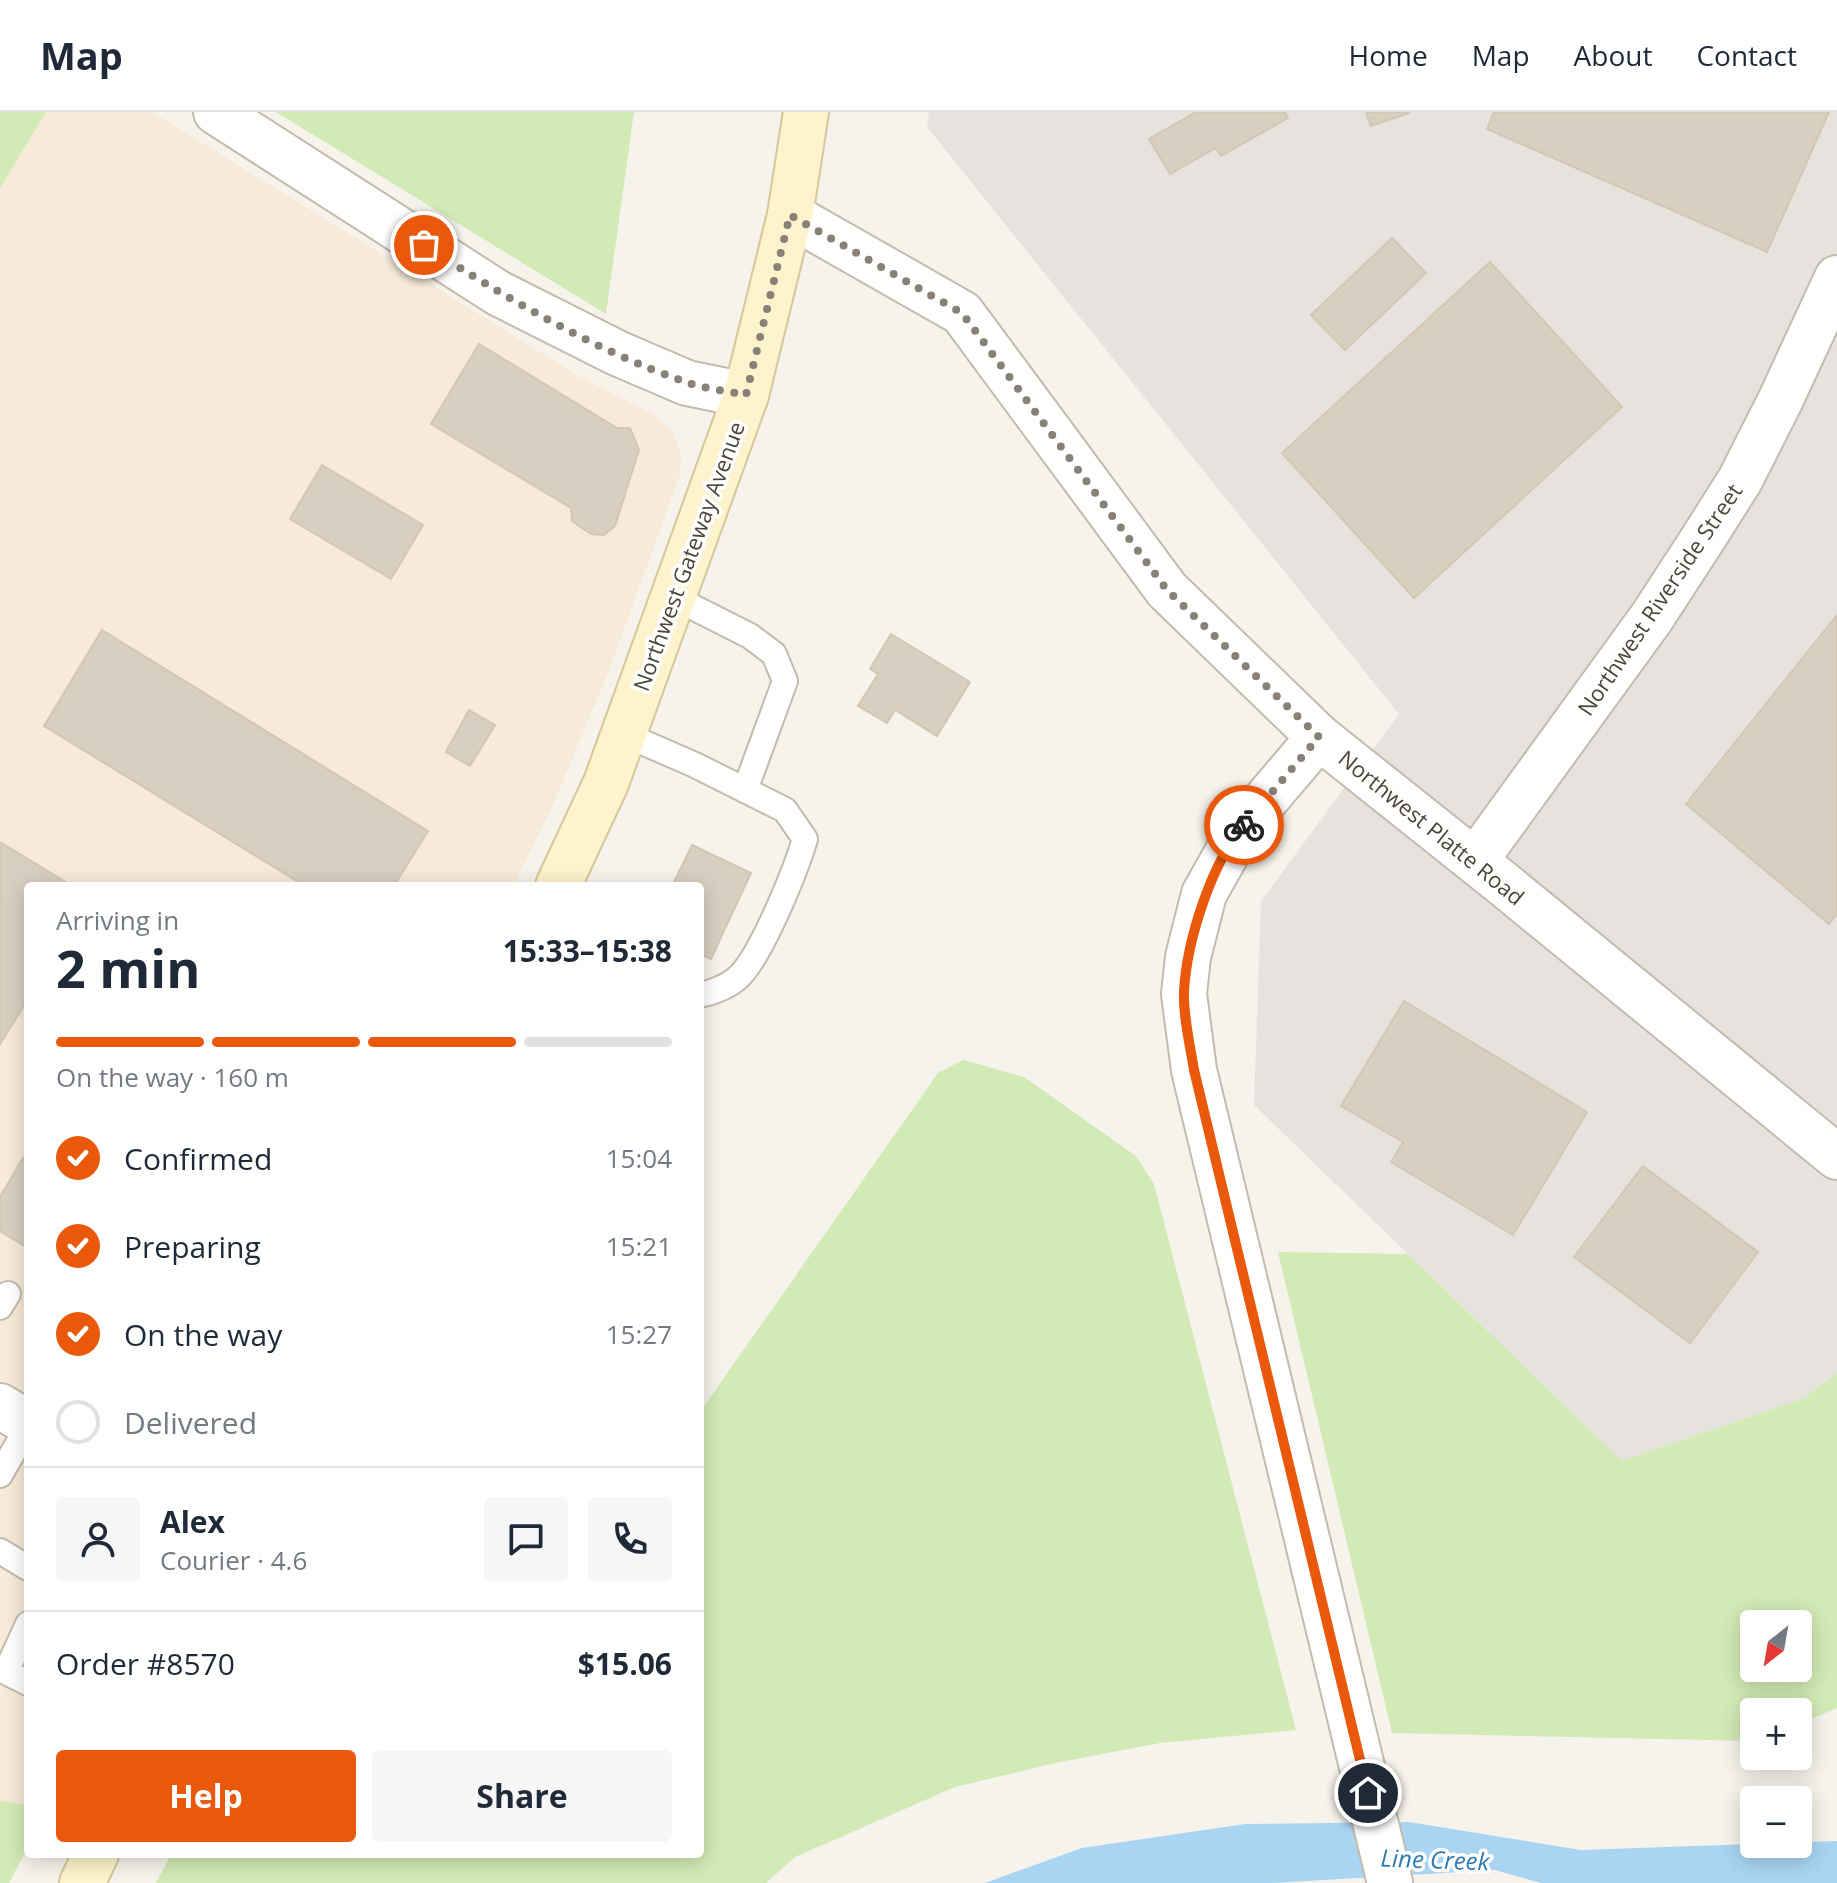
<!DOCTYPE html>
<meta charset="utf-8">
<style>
body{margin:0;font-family:"Open Sans",sans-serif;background:#f6f6f7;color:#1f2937;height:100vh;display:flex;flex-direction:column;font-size:30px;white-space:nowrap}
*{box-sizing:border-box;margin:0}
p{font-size:26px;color:#747a83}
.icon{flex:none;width:44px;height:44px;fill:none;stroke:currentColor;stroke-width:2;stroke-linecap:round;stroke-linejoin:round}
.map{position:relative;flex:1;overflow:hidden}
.side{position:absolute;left:24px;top:770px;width:680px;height:976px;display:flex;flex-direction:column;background:#fff;border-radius:8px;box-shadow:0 4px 20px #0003}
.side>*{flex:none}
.needle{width:52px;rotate:211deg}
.buttons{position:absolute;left:1740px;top:1498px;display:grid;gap:16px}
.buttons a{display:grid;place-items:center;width:72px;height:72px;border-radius:8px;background:#fff;box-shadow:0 4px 20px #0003;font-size:40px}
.pin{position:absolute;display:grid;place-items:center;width:68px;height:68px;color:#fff;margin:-34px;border:4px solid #fff;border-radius:50%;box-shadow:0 2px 8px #0007}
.courier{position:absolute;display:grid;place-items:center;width:80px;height:80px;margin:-40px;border:6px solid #ea580c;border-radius:50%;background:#fff;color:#222;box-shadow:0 2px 10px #0007}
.headline em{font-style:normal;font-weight:700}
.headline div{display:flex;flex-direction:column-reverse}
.headline{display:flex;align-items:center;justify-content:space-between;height:136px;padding:0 32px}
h1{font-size:52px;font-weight:700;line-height:60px}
.bar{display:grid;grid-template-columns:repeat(4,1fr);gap:12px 8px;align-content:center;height:96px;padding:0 32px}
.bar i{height:10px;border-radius:6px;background:#e0e1e3}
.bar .selected{background:#ea580c}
.bar p{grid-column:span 4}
.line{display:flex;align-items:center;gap:20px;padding:0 32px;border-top:2px solid #e0e1e3}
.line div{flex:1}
.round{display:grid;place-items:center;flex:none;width:84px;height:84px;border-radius:8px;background:#f6f6f7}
ol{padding:0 32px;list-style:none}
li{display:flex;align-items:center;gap:24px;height:88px}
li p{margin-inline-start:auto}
li .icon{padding:8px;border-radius:50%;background:#ea580c;color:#fff;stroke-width:4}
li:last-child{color:#747a83}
li i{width:44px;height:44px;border:4px solid #e0e1e3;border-radius:50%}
.primary-button{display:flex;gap:16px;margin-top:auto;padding:16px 32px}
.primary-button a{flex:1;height:92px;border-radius:8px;background:#ea580c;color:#fff;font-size:32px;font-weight:700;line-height:92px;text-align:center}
.primary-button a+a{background:#f6f6f7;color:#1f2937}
header{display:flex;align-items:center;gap:48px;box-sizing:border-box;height:112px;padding:0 40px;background:#fff;border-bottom:2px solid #e0e1e3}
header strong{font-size:38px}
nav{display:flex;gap:44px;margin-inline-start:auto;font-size:28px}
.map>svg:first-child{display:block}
.commercial{fill:#f7ead8}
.industrial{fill:#e6e2dd}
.green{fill:#d2eab5;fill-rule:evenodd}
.water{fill:#a9d4f2}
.building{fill:#d8cfc1;stroke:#d3c7b4;stroke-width:2}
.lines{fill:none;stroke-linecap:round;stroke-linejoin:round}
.service-casing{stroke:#c2bbae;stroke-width:28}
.minor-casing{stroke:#c2bbae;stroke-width:48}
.secondary-casing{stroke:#d6c79b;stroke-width:48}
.service{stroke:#fff;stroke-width:24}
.minor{stroke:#fff;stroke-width:44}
.secondary{stroke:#fff3cd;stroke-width:44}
.done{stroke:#878178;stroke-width:8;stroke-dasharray:0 14.4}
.route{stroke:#ea580c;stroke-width:10}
.labels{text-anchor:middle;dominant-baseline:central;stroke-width:7;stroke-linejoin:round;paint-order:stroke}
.street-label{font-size:22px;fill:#4b4439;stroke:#fff}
.water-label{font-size:24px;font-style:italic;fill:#2e7ab2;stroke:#fff}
</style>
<header>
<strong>Map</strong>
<nav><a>Home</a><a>Map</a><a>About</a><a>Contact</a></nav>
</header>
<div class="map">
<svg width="1837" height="1771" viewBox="0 0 1837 1771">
<rect width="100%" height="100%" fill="#f6f3ec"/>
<g class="commercial">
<polygon points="46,0 152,0 579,264 655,303 673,320 682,345 679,366 608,561 552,695 513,774 28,774 28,1286 0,1269 0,76"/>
<polygon points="0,1324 28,1341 28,1693 0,1689"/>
</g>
<polygon class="industrial" points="929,0 1837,0 1837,1261 1804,1286 1622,1349 1254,993 1261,789 1399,602 927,15"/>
<g class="green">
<polygon points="0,0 46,0 0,76"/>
<polygon points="276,0 634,0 606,202"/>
<polygon points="963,948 1024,965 1136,1044 1154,1072 1296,1618 1160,1631 1055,1651 955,1675 795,1745 766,1771 156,1771 171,1742 700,1742 700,1300 938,961"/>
<path d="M1278 1140 1408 1142 1622 1349 1804 1286 1837 1261V1596L1798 1613V1600H1754V1629L1392 1621ZM1754 1512H1798V1556H1754Z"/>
<polygon points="0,1689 28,1693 28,1735 9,1771 0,1771"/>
</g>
<polygon class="water" points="1409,1710 1581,1738 1837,1729 1837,1771 1541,1771 1495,1758 1272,1771 985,1771 1082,1736 1245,1712"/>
<g class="building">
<polygon points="1196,0 1285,0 1288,6 1221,44 1216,36 1170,62 1149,27"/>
<polygon points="1366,0 1409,0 1409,1 1371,14"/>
<polygon points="1494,0 1829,0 1767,140 1487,17"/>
<polygon points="1392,126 1426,161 1345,238 1311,203"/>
<polygon points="1490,150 1622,295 1414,486 1282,341"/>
<polygon points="479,232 617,316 630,316 639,338 615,414 604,423 591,422 572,409 571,396 431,312"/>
<polygon points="322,353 423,413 391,467 290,407"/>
<polygon points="1837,503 1837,802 1829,812 1686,692"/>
<polygon points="102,518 428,719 394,774 305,774 44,614"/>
<polygon points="891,522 970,570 937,624 895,598 887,611 858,594 878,562 870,557"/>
<polygon points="469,598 495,613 470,654 446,640"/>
<polygon points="0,730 72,774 28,774 28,887 0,932"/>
<polygon points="692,733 751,761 711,847 700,842 700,774 672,774"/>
<polygon points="1404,889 1587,1000 1513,1123 1391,1050 1403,1030 1341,994"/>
<polygon points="23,1046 28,1049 28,1136 0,1119 0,1085"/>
<polygon points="1643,1054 1758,1140 1690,1231 1574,1145"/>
</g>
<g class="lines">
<defs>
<g id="service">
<polyline points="673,485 750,524 774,542 785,569 745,678"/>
<path d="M624 622 695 653 785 698 805 727C796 757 759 851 735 868 726 875 711 881 700 883"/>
<polyline points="0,1195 8,1182"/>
<polyline points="0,1363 28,1314"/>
<polyline points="0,1439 28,1456"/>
<polyline points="28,1512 6,1560 28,1571"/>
</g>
<g id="minor">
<polyline points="216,0 498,181 617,241 687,271 746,283"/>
<polyline points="790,103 962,201 1167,478 1319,625 1501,770 1837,1045"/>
<polyline points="1319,625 1240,718 1204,782 1188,845 1184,882 1194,958 1390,1771"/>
<polyline points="1475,749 1652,505 1704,425 1740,368 1780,289 1837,166"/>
<polyline points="0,1294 28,1311"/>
</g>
<g id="secondary">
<polyline points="558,774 606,671 746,283 790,103 806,0"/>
<polyline points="82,1771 96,1742"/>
</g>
</defs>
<use href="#service" class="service-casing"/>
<use href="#minor" class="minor-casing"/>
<use href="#secondary" class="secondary-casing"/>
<use href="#service" class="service"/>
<use href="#minor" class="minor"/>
<use href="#secondary" class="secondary"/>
</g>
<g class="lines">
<path class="done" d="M424 133C503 184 597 240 686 270 705 277 727 279 746 283L790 103 962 201 1167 478 1319 625 1244 713"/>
<path class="route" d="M1244 713C1211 752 1187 828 1184 879 1183 904 1190 933 1194 958L1368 1681"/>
</g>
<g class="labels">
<g class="street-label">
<text transform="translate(688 444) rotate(-70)">Northwest Gateway Avenue</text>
<text transform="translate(1659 487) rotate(-56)">Northwest Riverside Street</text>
<text transform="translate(1432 715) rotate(39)">Northwest Platte Road</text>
</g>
<g class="water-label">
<text transform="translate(1435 1747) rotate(2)">Line Creek</text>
</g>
</g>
</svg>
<div class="buttons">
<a><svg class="needle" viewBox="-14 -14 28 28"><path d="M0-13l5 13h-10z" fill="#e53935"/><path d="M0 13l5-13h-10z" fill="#747a83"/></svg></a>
<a>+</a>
<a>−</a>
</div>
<div class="pin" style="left:424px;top:133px;background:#ea580c"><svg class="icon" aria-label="bag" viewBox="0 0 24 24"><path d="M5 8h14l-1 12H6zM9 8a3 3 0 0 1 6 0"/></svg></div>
<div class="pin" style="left:1368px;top:1681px;background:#1f2937"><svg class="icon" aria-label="home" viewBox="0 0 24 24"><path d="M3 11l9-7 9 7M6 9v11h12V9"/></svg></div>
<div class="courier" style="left:1244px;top:713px"><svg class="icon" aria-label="bike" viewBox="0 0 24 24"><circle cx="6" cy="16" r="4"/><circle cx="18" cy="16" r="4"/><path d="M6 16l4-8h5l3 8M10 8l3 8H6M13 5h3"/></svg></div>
<section class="side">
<div class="headline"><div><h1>2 min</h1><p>Arriving in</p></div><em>15:33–15:38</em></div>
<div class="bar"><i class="selected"></i><i class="selected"></i><i class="selected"></i><i></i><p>On the way · 160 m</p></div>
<ol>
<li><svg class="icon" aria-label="check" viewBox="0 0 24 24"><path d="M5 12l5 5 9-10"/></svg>Confirmed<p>15:04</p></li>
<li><svg class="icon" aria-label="check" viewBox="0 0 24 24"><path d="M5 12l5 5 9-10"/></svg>Preparing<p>15:21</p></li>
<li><svg class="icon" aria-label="check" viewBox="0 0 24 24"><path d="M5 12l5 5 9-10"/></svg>On the way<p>15:27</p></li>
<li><i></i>Delivered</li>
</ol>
<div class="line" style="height:144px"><a class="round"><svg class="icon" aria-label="person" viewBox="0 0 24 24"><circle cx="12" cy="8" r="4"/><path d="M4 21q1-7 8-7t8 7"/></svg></a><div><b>Alex</b><p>Courier · 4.6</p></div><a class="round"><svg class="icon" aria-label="chat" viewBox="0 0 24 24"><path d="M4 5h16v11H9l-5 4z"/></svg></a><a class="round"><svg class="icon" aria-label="phone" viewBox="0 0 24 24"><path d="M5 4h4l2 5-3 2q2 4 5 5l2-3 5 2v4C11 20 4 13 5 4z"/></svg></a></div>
<div class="line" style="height:104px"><div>Order #8570</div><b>$15.06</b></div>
<div class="primary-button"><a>Help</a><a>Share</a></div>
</section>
</div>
